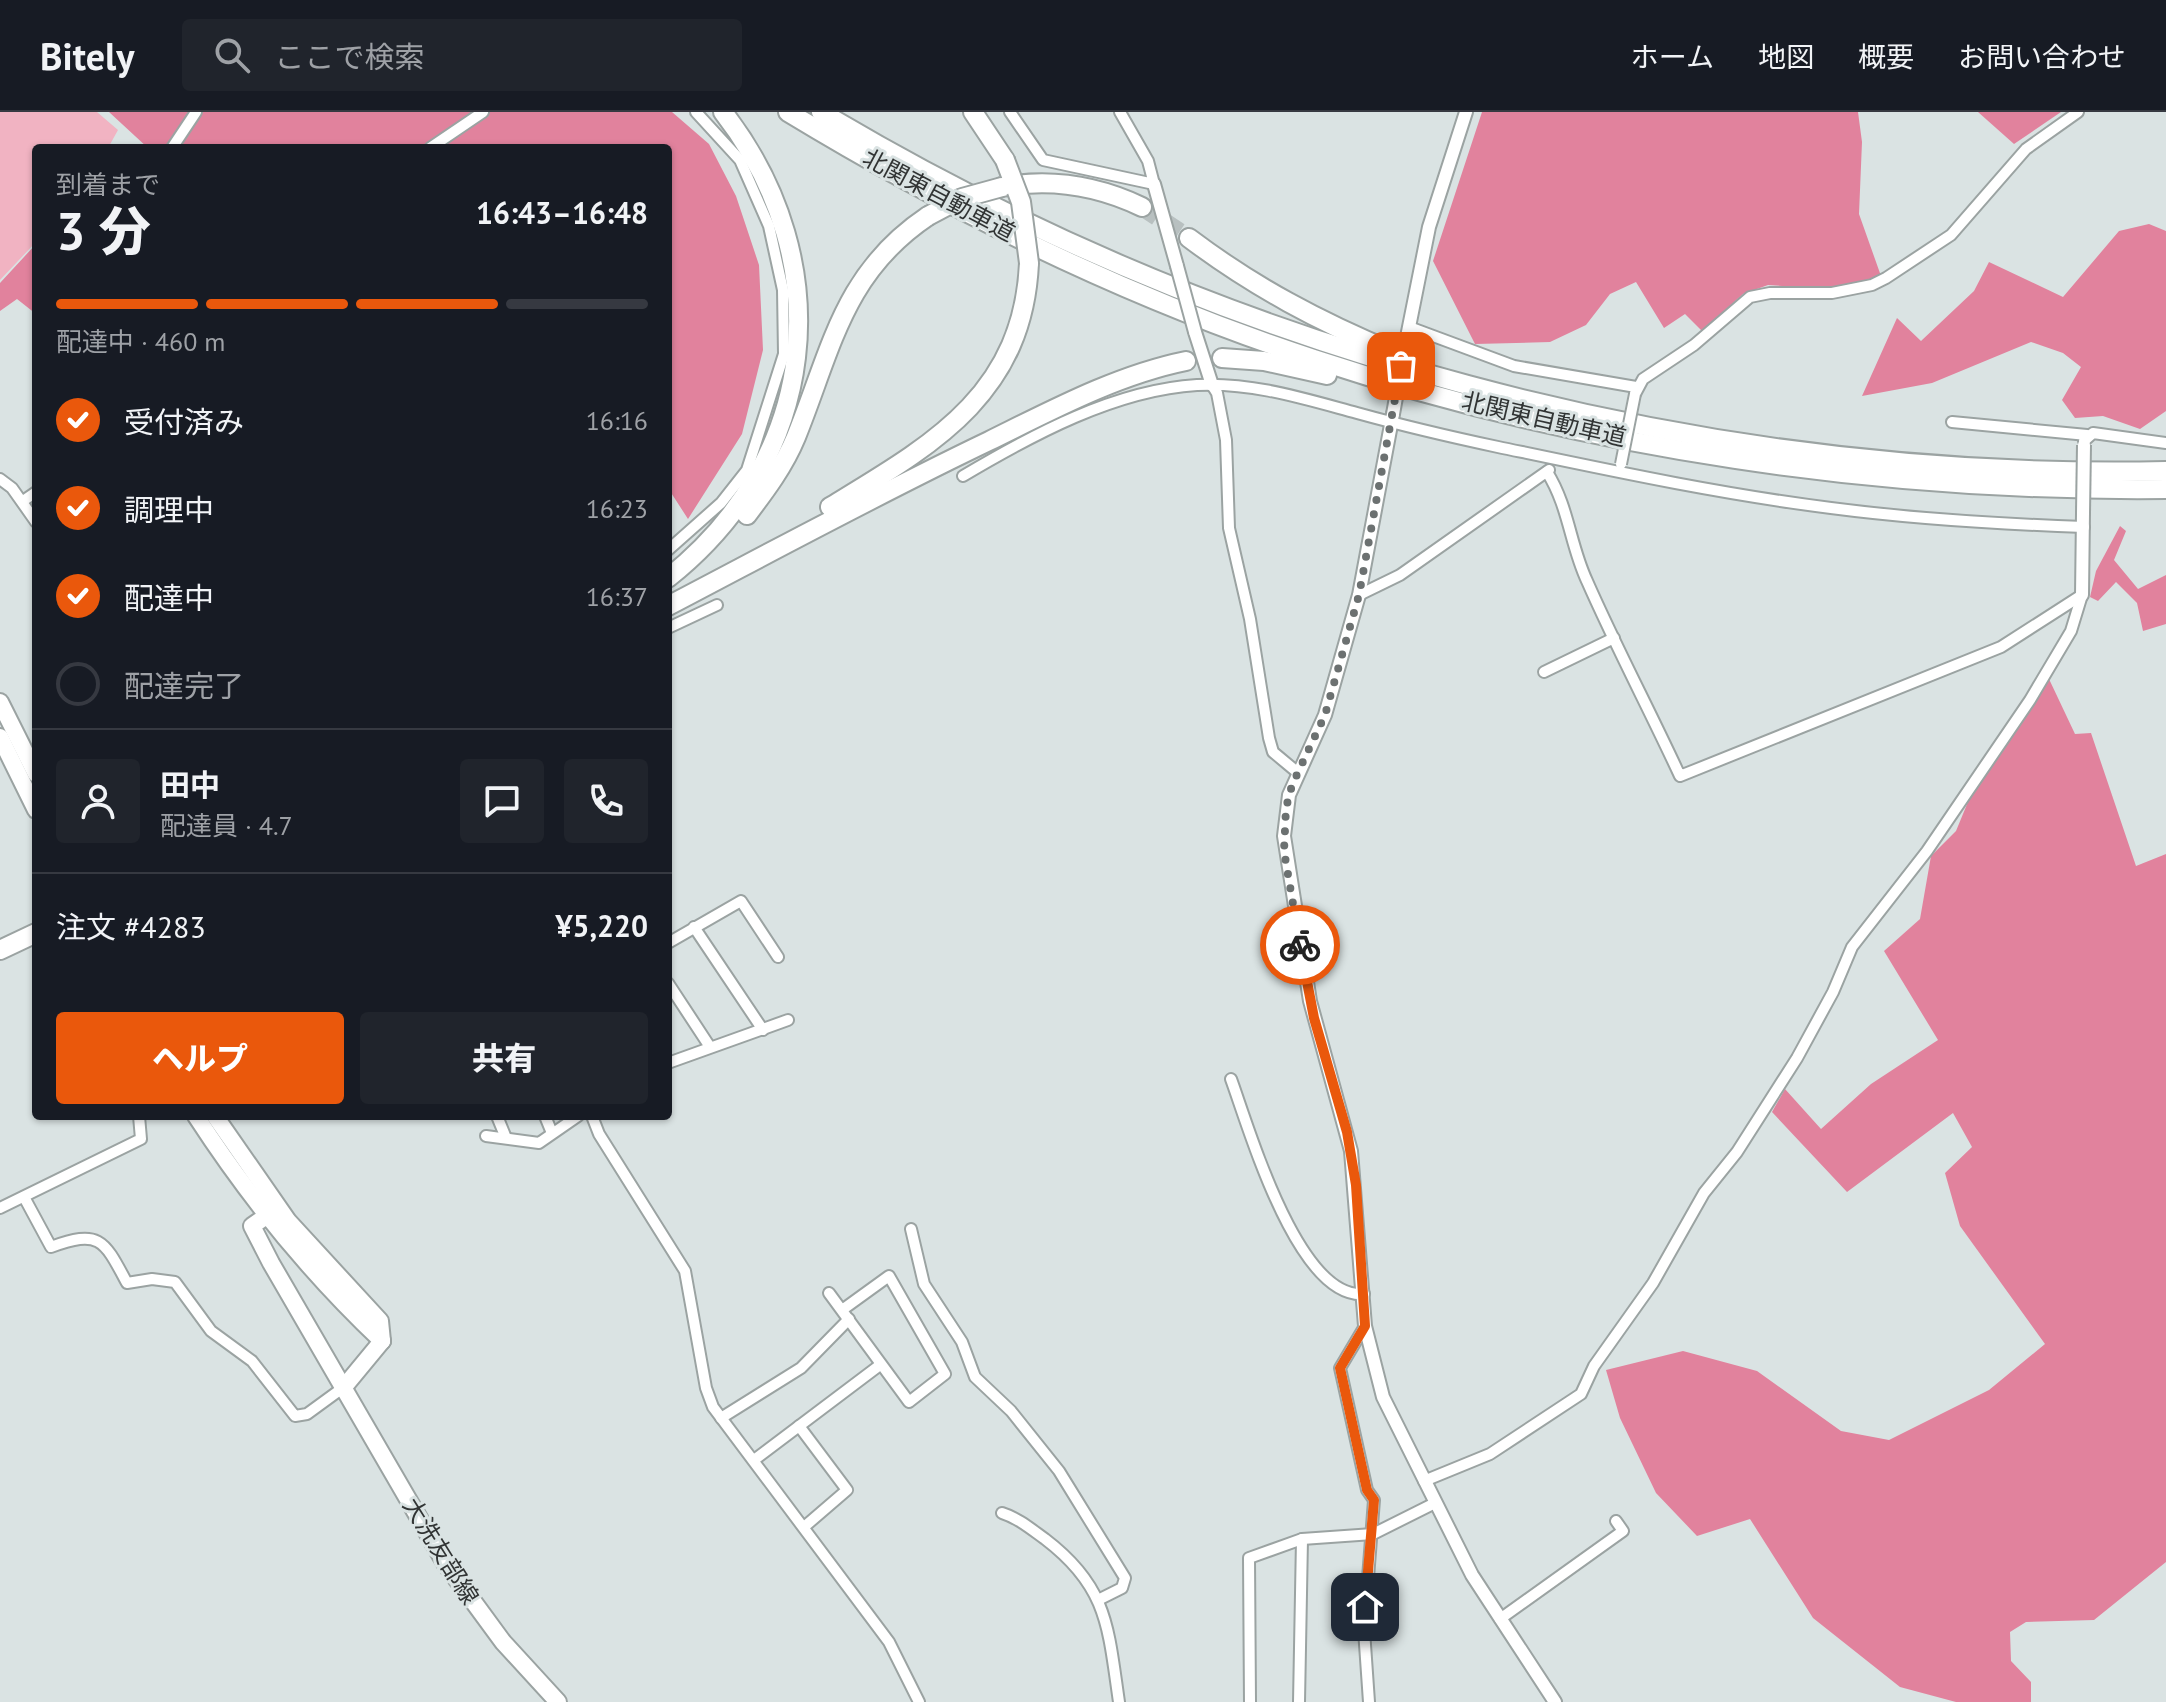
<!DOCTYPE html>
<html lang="ja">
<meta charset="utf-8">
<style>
body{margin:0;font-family:"PT Sans","Noto Sans JP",sans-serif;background:#20242c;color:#f1f3f6;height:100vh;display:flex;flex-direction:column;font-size:30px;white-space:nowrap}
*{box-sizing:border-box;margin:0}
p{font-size:26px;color:#9ea1a6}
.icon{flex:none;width:44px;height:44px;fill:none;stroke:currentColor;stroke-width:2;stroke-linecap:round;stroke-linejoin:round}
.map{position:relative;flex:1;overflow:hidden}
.side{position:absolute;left:32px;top:32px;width:640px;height:976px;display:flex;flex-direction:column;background:#171b24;border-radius:8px;box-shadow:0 2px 6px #0004}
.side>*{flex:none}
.pin{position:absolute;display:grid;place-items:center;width:68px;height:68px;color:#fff;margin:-34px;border-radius:16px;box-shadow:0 4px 12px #0006}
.courier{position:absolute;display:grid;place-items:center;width:80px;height:80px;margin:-40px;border:6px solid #ea580c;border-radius:50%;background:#fff;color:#222;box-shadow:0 2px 10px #0007}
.headline em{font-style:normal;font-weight:800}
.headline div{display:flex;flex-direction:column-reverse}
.headline{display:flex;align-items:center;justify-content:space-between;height:136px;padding:0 24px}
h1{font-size:52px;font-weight:800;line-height:60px}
.bar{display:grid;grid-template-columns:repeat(4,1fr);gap:12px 8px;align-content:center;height:96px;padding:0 24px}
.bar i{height:10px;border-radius:6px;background:#363941}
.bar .on{background:#ea580c}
.bar p{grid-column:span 4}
.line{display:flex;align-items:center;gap:20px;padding:0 24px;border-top:2px solid #363941}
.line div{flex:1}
.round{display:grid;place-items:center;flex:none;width:84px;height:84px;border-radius:8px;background:#20242c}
ol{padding:0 24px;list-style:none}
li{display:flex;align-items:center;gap:24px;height:88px}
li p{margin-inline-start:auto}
li .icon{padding:8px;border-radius:50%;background:#ea580c;color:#fff;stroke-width:4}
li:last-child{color:#9ea1a6}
li i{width:44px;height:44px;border:4px solid #363941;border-radius:50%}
.cta{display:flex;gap:16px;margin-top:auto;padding:16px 24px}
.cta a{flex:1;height:92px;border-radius:8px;background:#ea580c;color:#fff;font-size:32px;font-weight:800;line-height:92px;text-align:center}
.cta a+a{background:#20242c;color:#f1f3f6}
header{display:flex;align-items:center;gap:48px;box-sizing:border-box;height:112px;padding:0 40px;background:#171b24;border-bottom:2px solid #363941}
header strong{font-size:38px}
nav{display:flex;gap:44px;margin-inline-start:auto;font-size:28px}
.search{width:560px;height:72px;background:#20242c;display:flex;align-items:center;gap:20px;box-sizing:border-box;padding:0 28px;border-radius:8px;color:#9ea1a6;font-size:30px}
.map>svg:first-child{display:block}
.green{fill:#f1b3c2}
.forest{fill:#e1829d}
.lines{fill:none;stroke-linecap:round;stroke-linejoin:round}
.motorway-tunnel{stroke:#b8c0c0;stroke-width:18;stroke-dasharray:18 9;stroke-linecap:butt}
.minor-casing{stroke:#9ba3a2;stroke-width:14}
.tertiary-casing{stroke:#9ba3a2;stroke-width:16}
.primary-casing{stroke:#9ba3a2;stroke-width:20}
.motorway-casing{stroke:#9ba3a2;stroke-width:22}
.minor{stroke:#fff;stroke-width:10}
.tertiary{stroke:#fff;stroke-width:12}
.primary{stroke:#fff;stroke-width:16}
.motorway{stroke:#fff;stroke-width:18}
.minor-bridge-casing{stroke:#9ba3a2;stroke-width:14;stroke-linecap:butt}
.tertiary-bridge-casing{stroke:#9ba3a2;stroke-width:16;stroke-linecap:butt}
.motorway-bridge-casing{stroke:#9ba3a2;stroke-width:22;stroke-linecap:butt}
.minor-bridge{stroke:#fff;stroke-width:10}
.tertiary-bridge{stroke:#fff;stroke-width:12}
.motorway-bridge{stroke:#fff;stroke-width:18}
.done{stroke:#6c7171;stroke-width:8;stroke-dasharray:0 14.4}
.route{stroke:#ea580c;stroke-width:10}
.labels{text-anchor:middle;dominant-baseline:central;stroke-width:6;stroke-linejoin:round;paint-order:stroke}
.street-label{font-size:24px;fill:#313434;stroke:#dae3e3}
</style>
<header>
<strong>Bitely</strong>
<div class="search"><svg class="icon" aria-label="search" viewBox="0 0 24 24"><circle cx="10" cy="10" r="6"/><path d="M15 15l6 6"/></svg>ここで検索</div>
<nav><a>ホーム</a><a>地図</a><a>概要</a><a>お問い合わせ</a></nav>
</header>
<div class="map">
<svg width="2166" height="1590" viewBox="0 0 2166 1590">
<rect width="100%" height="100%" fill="#dae3e3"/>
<polygon class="green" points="0,0 97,0 118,18 108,36 36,36 36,130 0,168"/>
<g class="forest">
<polygon points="109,0 672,0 709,32 736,84 759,153 763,238 742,322 688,407 668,376 668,36 148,36"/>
<polygon points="1482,0 1858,0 1862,30 1859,102 1881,164 1832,177 1768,173 1743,182 1702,219 1685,202 1664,216 1636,170 1610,182 1586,213 1550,230 1475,232 1433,149"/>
<polygon points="1978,0 2061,0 2014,32"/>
<polygon points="2149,112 2166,119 2166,299 2140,317 2103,304 2075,306 2062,288 2081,255 2063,241 2031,230 1932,271 1862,284 1897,206 1921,229 1974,179 1989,150 2063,185 2119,119"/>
<polygon points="36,132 36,202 17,187 0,199 0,171"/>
<polygon points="2120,414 2126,419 2114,448 2138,477 2166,463 2166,512 2143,519 2137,491 2116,470 2098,489 2090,485 2096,459"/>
<polygon points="2049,567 2075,622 2091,621 2136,754 2166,742 2166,1450 2094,1508 2026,1510 2010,1520 2011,1549 2031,1570 2031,1590 1956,1590 1900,1575 1813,1506 1750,1407 1697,1424 1656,1381 1620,1306 1606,1258 1683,1239 1757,1259 1841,1319 1889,1328 1989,1278 2045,1232 1960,1114 1945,1061 1972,1035 1953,1001 1847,1080 1772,1000 1785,977 1821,1017 1871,972 1938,928 1884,839 1920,807 1931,744 1956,719 1970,685"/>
</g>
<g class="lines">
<polyline class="motorway-tunnel" points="1142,95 1189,126"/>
<defs>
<g id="minor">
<polyline points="1010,0 1043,48 1154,72 1148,49 1120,0"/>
<polyline points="172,36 196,0"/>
<polyline points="430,36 483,0"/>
<polyline points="1409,215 1514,254 1636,275"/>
<polyline points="1212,273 1217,281 1226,328 1229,416 1250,507 1269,626 1273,640 1297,660"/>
<polyline points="1635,282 1643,267 1694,233 1750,185 1770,181 1832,181 1872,173 1886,166 1951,123 2026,37 2078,0"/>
<polyline points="1952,310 2087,323"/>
<polyline points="2084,329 2093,321 2166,331"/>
<path d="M1547 360C1569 395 1570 433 1587 469 1616 535 1650 599 1680 664L2001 535 2082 483"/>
<path d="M963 364C1032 323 1115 278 1197 273 1252 270 1305 287 1357 301 1404 314 1451 325 1498 335 1608 358 1719 382 1831 396 1915 407 1999 412 2084 415"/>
<polyline points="0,367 12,376 36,410"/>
<polyline points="23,389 36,380"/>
<polyline points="668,438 721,391 747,358 784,242 783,178 769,114 740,48 696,0"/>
<polyline points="1359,483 1400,463 1549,358"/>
<polyline points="668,516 717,493"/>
<polyline points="1544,560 1614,526"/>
<polyline points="694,815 763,918"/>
<polyline points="668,831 741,789 778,845"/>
<polyline points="668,871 710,935"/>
<polyline points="668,951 788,908"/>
<path d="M1231 967C1249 1016 1298 1188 1364 1182"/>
<polyline points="497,1004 506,1026"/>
<polyline points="545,1004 552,1021"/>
<polyline points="592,1004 599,1022 685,1159 706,1276 713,1295 889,1530 919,1590"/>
<polyline points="486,1024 539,1031 578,1004"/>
<path d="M24 1085 51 1135C100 1117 104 1128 127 1171L152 1167 175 1170 211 1219 252 1249 295 1304 307 1302 344 1275"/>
<polyline points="0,1096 141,1027 139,1004"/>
<polyline points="911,1117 924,1172 962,1230 975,1265 1011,1299 1059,1359 1125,1466 1122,1476 1100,1487"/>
<polyline points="829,1181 909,1290 945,1262 889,1164 842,1198"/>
<polyline points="1365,1214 1340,1256 1367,1378 1374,1388 1364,1518 1369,1590"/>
<polyline points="721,1306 801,1256 849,1207"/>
<polyline points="799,1314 847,1378 804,1415"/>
<polyline points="754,1348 880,1253"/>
<polyline points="1424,1369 1490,1342 1581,1282 1594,1254 1653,1171 1704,1081 1737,1040 1797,946 1833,880 1852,835 1927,739 2030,588 2071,519 2082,483"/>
<path d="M1002 1401C1018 1406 1031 1417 1045 1427 1108 1475 1108 1515 1119 1590"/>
<polyline points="1500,1507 1623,1419 1616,1409"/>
<polyline points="1250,1590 1249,1446 1302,1427 1373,1422 1435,1391"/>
<polyline points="1299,1590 1302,1427"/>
</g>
<g id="tertiary">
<polyline points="1154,72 1177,154"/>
<polyline points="1195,220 1212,273"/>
<polyline points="1406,230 1429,115 1466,0"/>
<polyline points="1393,302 1359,483 1325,603 1289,683 1284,724 1310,889 1351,1039 1365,1214 1383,1285 1472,1463 1555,1590"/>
<polyline points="2082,483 2083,401"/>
</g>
<g id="primary">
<polyline points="0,590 36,662"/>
<polyline points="0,625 36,698"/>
<path d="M196 1004C250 1087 310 1161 382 1229"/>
<polyline points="215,1004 288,1109 380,1209 382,1229"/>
<polyline points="265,1105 252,1114 271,1151 445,1451 503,1530 558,1590"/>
<polyline points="344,1275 382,1229"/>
</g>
<g id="motorway">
<path d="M788 0C953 100 1130 187 1314 247 1587 337 1879 380 2166 377"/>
<path d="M821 0C1222 240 1698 369 2166 359"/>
<polyline points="973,0 1005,48"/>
<path d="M1002 75C1051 66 1096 73 1142 95"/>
<path d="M1189 126C1254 175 1320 210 1395 241"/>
<polyline points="1222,246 1264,249 1327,263"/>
<path d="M830 395C932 333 1023 283 1029 151"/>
<path d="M747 403C766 378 784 354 796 325 832 236 843 161 928 104"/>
<path d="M668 466C818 347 841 152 723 0"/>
<path d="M668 494C775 438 880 381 989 329 1052 298 1117 263 1186 249"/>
<polyline points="0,838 36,821"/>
</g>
</defs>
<use href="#minor" class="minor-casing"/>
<use href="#tertiary" class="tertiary-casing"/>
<use href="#primary" class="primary-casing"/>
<use href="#motorway" class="motorway-casing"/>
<use href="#minor" class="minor"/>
<use href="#tertiary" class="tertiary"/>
<use href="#primary" class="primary"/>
<use href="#motorway" class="motorway"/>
<defs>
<polyline id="minor-bridge" points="1621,352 1635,282"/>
<g id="tertiary-bridge">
<polyline points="1177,154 1195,220"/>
<polyline points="1393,302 1406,230"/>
<polyline points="2083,401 2084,333"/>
</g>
<g id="motorway-bridge">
<polyline points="1005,48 1021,90 1029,151"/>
<polyline points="928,104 962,86 1002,75"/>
</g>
</defs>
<use href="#minor-bridge" class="minor-bridge-casing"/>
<use href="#tertiary-bridge" class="tertiary-bridge-casing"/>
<use href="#motorway-bridge" class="motorway-bridge-casing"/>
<use href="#minor-bridge" class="minor-bridge"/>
<use href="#tertiary-bridge" class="tertiary-bridge"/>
<use href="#motorway-bridge" class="motorway-bridge"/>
</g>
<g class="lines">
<polyline class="done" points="1300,833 1284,739 1286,696 1292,673 1325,603 1359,483 1401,254"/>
<polyline class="route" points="1300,833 1314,906 1347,1020 1356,1073 1365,1214 1340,1256 1367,1378 1374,1388 1365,1495"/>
</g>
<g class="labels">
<g class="street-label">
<text transform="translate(939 83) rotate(28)">北関東自動車道</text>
<text transform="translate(1544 307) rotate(13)">北関東自動車道</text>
<text transform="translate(441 1439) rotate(58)">大洗友部線</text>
</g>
</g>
</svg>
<div class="pin" style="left:1401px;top:254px;background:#ea580c"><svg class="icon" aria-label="bag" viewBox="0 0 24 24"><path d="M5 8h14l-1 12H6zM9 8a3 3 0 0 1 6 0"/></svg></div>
<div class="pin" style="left:1365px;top:1495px;background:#1f2937"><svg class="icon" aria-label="home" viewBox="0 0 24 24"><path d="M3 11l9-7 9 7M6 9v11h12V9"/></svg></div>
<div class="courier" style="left:1300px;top:833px"><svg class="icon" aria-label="bike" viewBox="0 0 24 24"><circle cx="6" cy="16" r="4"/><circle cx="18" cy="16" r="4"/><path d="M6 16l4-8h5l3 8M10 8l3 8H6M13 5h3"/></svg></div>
<section class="side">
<div class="headline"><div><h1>3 分</h1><p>到着まで</p></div><em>16:43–16:48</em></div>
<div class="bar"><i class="on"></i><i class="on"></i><i class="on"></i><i></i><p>配達中 · 460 m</p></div>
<ol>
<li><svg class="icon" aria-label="check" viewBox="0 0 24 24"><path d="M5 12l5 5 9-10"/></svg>受付済み<p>16:16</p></li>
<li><svg class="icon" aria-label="check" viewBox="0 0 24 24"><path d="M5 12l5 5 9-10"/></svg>調理中<p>16:23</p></li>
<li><svg class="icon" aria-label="check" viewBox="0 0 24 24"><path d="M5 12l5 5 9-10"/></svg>配達中<p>16:37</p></li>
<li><i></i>配達完了</li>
</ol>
<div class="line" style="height:144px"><a class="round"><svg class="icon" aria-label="person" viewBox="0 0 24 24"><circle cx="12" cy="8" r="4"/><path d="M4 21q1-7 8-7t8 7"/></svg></a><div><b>田中</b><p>配達員 · 4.7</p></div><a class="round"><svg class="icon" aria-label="chat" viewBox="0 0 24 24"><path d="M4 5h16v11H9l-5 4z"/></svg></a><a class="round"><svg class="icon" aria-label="phone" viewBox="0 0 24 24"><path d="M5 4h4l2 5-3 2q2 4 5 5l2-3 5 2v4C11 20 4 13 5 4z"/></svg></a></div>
<div class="line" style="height:104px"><div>注文 #4283</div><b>¥5,220</b></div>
<div class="cta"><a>ヘルプ</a><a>共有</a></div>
</section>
</div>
